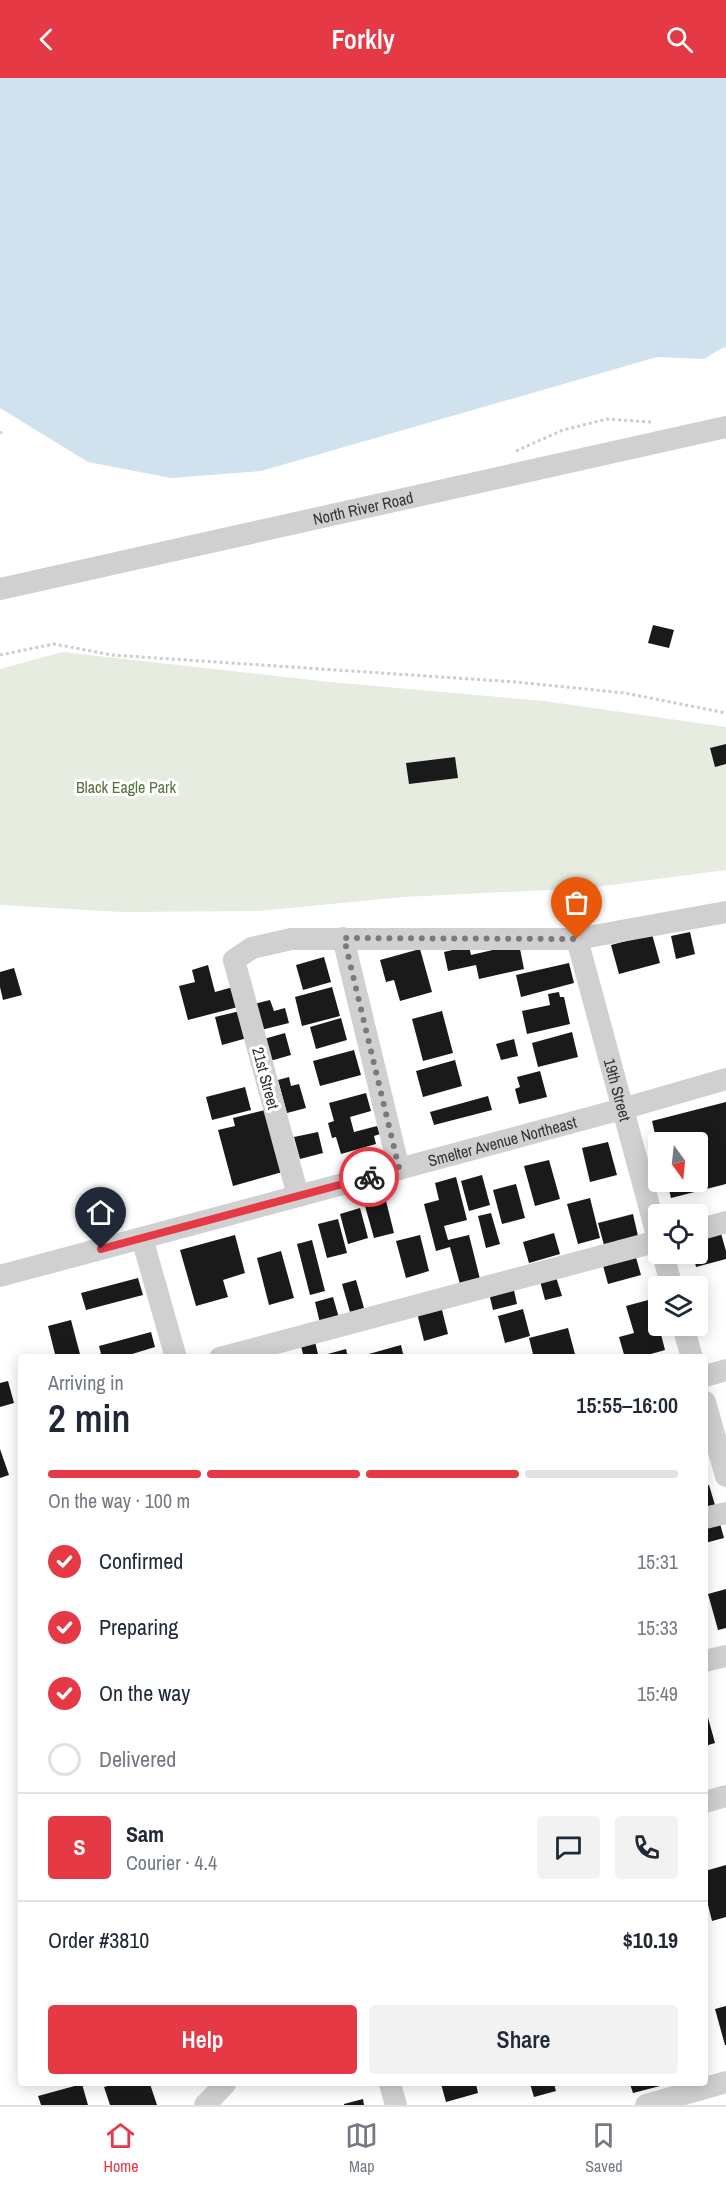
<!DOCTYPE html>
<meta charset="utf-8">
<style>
body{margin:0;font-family:"Archivo Narrow",sans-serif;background:#f2f2f3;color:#1f2937;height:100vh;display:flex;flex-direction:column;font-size:22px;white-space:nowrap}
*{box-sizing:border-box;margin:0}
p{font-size:20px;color:#747a83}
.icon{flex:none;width:33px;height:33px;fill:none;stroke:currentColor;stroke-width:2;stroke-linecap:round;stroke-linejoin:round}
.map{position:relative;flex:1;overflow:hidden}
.side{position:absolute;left:18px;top:1276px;width:690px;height:732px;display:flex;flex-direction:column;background:#fff;border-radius:6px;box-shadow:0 3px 15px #0003}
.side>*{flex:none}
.needle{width:39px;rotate:165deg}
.controls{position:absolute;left:648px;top:1054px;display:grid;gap:12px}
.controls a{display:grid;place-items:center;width:60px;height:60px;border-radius:6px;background:#fff;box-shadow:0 3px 15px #0003;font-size:30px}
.pin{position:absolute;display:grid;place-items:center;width:51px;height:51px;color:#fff;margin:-62px -26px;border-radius:50% 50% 50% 0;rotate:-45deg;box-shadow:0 0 6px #0007}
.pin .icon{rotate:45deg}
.courier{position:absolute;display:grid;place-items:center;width:60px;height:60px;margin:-30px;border:4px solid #e63946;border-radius:50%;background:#fff;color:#222;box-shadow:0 2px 8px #0007}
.overview em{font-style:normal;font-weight:600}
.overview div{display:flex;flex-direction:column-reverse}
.overview{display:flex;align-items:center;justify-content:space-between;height:102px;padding:0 30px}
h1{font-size:39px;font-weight:600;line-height:45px}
.bar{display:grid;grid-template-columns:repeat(4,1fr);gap:9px 6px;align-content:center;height:72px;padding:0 30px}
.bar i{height:8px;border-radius:4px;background:#e0e1e3}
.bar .current{background:#e63946}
.bar p{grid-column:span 4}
.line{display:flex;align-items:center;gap:15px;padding:0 30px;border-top:2px solid #e0e1e3}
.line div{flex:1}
.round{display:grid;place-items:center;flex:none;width:63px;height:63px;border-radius:6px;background:#f2f2f3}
ol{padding:0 30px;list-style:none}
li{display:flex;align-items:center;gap:18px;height:66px}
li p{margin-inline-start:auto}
li .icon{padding:6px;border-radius:50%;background:#e63946;color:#fff;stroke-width:4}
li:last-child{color:#747a83}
li i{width:33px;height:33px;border:3px solid #e0e1e3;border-radius:50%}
.action{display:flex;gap:12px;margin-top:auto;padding:12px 30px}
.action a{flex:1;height:69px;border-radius:6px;background:#e63946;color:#fff;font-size:24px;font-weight:600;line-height:69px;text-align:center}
.action a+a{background:#f2f2f3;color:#1f2937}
header{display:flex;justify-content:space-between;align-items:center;height:78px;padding:0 30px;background:#e63946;color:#fff;font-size:27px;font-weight:600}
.tabs{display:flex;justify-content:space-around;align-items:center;height:84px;border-top:2px solid #e0e1e3;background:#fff;font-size:16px;color:#747a83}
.tabs a{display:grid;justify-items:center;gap:3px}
.tabs .current{color:#e63946}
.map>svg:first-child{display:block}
.green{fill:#e6ecdf}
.water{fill:#cfe2ee}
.building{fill:#1a1a1a}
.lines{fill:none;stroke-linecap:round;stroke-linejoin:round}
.path{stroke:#cdcdcd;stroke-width:3;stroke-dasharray:3 3;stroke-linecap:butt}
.minor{stroke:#d0d0d0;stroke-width:22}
.done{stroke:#7a7a7a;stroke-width:6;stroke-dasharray:0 10.8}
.route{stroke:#e63946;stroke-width:8}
.labels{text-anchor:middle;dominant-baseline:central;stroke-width:6;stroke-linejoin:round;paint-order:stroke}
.street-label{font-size:16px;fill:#333;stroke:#fff}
.park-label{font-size:16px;fill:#56703f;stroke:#fff}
</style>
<header><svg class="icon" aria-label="back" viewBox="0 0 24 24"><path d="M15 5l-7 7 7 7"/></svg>Forkly<svg class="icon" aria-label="search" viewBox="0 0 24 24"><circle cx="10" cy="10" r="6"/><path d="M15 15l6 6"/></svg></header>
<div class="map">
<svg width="726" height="2027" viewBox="0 0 726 2027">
<rect width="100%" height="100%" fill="#fff"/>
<polygon class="green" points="62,574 330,604 544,623 726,649 726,792 589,810 404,819 258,833 121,834 0,827 0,591"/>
<polygon class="water" points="0,0 726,0 726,270 724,269 704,281 657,279 261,393 171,400 88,384 0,330"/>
<g class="building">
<polygon points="653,547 674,552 669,570 648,565"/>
<polygon points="726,666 726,686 715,689 710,670"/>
<polygon points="455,679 458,700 409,706 406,685"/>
<polygon points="690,854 695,876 676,881 671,858"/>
<polygon points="652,856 660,885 619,896 611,867"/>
<polygon points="519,866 524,891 479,901 476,887 448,893 444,874 469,868 471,877"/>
<polygon points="420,871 432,914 400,923 394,902 386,904 380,882"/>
<polygon points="324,879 331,904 303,912 296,887"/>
<polygon points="569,885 574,905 521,919 516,897"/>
<polygon points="208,887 215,914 233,909 238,929 188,942 179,908 195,904 192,892"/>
<polygon points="14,890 22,917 3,922 0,909 0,894"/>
<polygon points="332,909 340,938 302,948 295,919"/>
<polygon points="559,914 560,919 564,919 570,946 527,956 522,933 550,927 548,916"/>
<polygon points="270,922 274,933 285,930 289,945 261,952 254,926"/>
<polygon points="240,933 247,960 222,967 215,939"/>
<polygon points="442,933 453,975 423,983 412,941"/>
<polygon points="341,940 347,962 316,971 310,949"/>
<polygon points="572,954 578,979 538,989 532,965"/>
<polygon points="285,955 291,977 270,983 264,961"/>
<polygon points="514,961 518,978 501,982 496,966"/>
<polygon points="354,972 361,997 320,1008 313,983"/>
<polygon points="455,982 462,1008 423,1019 416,993"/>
<polygon points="540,993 547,1019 519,1026 515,1011 520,1009 517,999"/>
<polygon points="289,999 291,1008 299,1006 306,1030 287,1035 278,1002"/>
<polygon points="245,1009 251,1032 212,1042 206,1019"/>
<polygon points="366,1015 371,1033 350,1039 354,1054 377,1048 380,1056 374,1058 376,1066 341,1076 336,1059 332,1060 328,1045 334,1043 329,1025"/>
<polygon points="488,1018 492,1032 434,1047 430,1034"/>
<polygon points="726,1024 726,1106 671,1120 667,1104 698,1104 698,1065 657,1065 652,1043"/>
<polygon points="269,1031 286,1093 233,1108 218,1052 235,1048 233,1040"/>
<polygon points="318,1054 323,1075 300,1081 294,1059"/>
<polygon points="608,1064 617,1097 590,1104 582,1070"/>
<polygon points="549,1082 560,1121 535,1128 524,1088"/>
<polygon points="482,1097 490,1127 469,1133 461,1103"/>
<polygon points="456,1099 467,1142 444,1148 448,1162 469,1157 480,1201 460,1206 450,1169 436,1173 424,1126 439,1122 435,1105"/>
<polygon points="516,1106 525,1140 502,1146 493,1112"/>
<polygon points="590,1120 600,1160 578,1166 567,1126"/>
<polygon points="386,1123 394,1155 374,1160 365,1128"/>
<polygon points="360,1130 368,1160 348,1166 340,1136"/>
<polygon points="491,1135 500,1166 486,1170 478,1138"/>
<polygon points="633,1136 638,1158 604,1167 598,1145"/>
<polygon points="338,1141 347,1175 327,1180 318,1146"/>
<polygon points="720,1152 726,1173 726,1181 696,1189 693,1176 698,1176 698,1158"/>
<polygon points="554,1155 560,1176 529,1185 523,1164"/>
<polygon points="235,1157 245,1195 223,1202 228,1219 196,1228 180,1172"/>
<polygon points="420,1157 429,1193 406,1200 396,1163"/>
<polygon points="312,1162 325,1213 310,1217 297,1166"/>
<polygon points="281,1173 294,1220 269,1227 257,1180"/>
<polygon points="635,1176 641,1197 608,1206 602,1184"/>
<polygon points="556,1199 562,1218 545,1222 540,1203"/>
<polygon points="138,1200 143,1217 86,1232 81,1215"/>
<polygon points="356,1202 364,1230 350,1234 342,1206"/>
<polygon points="513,1208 517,1226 493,1232 489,1215"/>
<polygon points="333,1219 339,1240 320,1245 315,1224"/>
<polygon points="652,1221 665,1272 637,1280 625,1280 619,1259 634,1255 626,1228"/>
<polygon points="441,1228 448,1256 424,1263 417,1235"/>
<polygon points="523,1231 530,1258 505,1265 498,1238"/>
<polygon points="71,1242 81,1280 56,1280 48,1248"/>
<polygon points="568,1250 576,1280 534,1280 529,1260"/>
<polygon points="151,1254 155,1269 119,1280 102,1280 99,1268"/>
<polygon points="315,1264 319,1280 304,1280 301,1268"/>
<polygon points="401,1267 404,1280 358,1280 358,1279"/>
<polygon points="346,1271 348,1280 325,1280 324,1277"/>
<polygon points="8,1303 14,1325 0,1329 0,1305"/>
<polygon points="0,1371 9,1397 0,1400"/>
<polygon points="709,1407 715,1427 705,1430 705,1408"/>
<polygon points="719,1442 724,1460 705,1465 705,1446"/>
<polygon points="726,1511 726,1550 718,1552 708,1516"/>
<polygon points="705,1636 707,1636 715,1665 705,1668"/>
<polygon points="726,1787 726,1839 712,1843 705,1815 705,1793"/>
<polygon points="726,1928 726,1967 725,1967 715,1931"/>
<polygon points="82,2006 88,2027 41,2027 38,2018"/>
<polygon points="115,2006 150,2006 157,2027 110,2027 104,2009"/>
<polygon points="441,2006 476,2006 478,2015 446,2024"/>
<polygon points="530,2006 554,2006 556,2013 534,2019"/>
<polygon points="630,2006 659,2006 660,2008 633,2015"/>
<polygon points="363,2021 364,2027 344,2027 344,2026"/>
</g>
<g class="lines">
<g class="path">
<polyline points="0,355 2,354"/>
<polyline points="516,373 563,352 607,341 651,344"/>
<polyline points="0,577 54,566 112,577 516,604 625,615 726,635"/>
</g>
<g class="minor">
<path id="s1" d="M0 511 726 349"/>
<polyline points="343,860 399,1091"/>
<path id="s2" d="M577 861 658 1161"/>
<polyline points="298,1118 234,882 252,870 291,861 577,861 726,834"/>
<polyline points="698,1152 726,1144"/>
<polyline points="142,1160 176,1280"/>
<polyline points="663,1176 672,1209"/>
<path id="s3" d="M0 1198 622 1031 726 1001"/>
<polyline points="683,1248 692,1280"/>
<polyline points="220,1280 658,1163"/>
<polyline points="705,1298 726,1292"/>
<polyline points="705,1324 726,1398"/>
<polyline points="705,1440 726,1435"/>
<polyline points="705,1583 726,1578"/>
<polyline points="705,1724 726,1718"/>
<polyline points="390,2006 396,2027"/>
<polyline points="205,2027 225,2006"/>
<polyline points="646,2027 726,2004"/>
</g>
</g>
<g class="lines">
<polyline class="done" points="369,1099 399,1090 344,860 577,861"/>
<polyline class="route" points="101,1171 369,1099"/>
</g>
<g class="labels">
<g class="street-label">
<text stroke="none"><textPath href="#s1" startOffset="372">North River Road</textPath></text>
<text transform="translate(266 1000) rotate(75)">21st Street</text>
<text stroke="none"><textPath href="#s2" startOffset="156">19th Street</textPath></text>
<text stroke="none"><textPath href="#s3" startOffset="520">Smelter Avenue Northeast</textPath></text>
</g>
<g class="park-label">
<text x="126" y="709">Black Eagle Park</text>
</g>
</g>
</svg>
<div class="controls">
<a><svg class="needle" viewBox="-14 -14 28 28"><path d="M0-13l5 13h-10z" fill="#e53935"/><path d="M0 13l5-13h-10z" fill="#747a83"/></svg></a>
<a><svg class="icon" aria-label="locate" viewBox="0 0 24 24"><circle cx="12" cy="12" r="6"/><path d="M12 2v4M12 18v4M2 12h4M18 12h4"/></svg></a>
<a><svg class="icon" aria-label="layers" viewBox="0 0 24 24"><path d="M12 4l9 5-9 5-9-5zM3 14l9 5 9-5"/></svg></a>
</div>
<div class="pin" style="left:577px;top:861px;background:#ea580c"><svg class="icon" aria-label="bag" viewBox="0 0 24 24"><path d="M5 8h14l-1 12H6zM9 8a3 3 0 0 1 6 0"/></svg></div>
<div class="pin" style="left:101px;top:1171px;background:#1f2937"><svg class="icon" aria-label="home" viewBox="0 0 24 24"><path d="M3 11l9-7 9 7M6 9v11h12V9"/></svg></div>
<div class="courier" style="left:369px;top:1099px"><svg class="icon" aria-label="bike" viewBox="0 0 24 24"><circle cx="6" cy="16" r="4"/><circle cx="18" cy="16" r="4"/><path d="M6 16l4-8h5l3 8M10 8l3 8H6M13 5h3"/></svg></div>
<section class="side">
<div class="overview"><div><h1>2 min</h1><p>Arriving in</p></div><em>15:55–16:00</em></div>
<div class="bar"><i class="current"></i><i class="current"></i><i class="current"></i><i></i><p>On the way · 100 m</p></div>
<ol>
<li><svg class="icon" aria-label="check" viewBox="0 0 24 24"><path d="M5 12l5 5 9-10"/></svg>Confirmed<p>15:31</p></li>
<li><svg class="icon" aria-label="check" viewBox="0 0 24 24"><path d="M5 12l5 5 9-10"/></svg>Preparing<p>15:33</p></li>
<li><svg class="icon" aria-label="check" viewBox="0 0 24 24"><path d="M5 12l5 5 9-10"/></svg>On the way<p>15:49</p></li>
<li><i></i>Delivered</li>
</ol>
<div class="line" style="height:108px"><b class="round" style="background:#e63946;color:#fff">S</b><div><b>Sam</b><p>Courier · 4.4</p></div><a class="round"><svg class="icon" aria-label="chat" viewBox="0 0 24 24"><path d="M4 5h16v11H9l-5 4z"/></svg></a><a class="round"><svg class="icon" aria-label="phone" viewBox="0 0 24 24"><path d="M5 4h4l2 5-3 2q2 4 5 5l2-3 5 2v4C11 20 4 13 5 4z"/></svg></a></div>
<div class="line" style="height:78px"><div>Order #3810</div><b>$10.19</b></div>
<div class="action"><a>Help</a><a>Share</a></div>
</section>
</div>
<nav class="tabs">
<a class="current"><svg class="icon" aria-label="home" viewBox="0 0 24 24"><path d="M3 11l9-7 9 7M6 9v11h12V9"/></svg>Home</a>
<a><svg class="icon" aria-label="map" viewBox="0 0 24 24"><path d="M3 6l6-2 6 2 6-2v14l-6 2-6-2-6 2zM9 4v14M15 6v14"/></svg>Map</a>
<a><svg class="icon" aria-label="saved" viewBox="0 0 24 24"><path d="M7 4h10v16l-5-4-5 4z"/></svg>Saved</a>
</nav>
